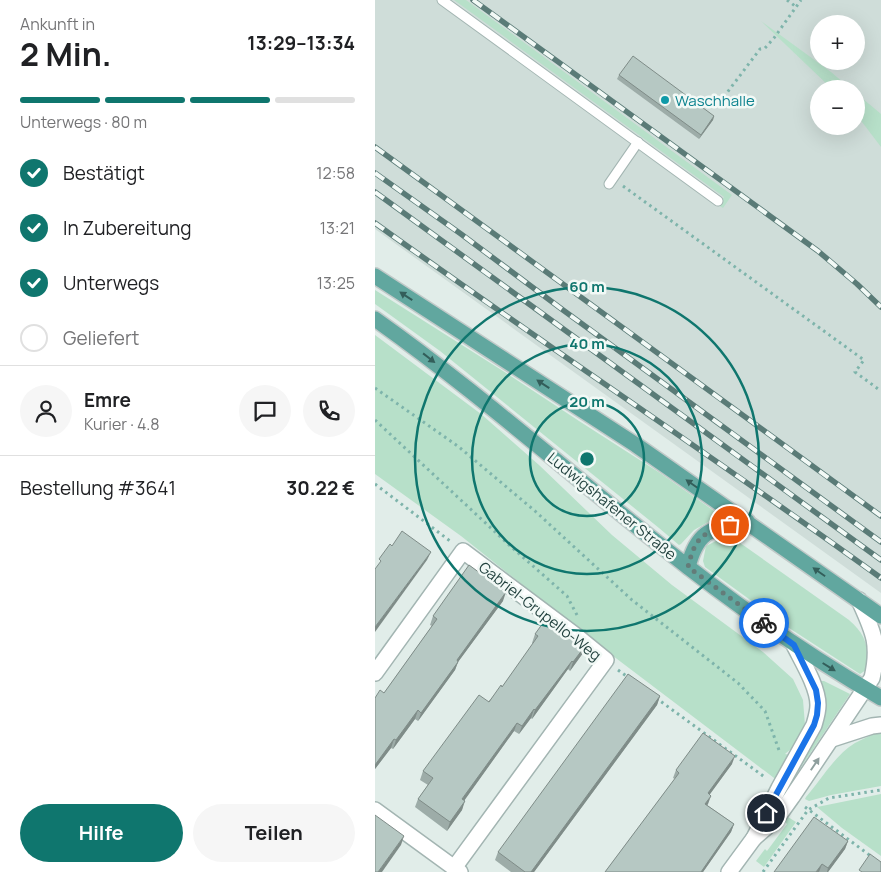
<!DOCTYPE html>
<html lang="de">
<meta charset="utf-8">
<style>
body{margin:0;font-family:Manrope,sans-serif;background:#f6f6f6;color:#202124;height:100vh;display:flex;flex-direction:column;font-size:19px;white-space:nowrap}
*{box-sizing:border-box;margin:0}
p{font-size:16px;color:#757577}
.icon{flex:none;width:28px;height:28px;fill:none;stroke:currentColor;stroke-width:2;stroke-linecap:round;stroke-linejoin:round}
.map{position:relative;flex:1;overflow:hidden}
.side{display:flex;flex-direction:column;background:#fff;width:375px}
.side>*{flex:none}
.buttons{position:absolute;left:435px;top:15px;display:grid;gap:10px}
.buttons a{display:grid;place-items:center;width:55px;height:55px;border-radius:50%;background:#fff;box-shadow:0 5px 20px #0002;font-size:25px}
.pin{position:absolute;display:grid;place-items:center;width:42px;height:42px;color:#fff;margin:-21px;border:2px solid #fff;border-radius:50%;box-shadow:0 1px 5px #0007}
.courier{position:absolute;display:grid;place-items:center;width:50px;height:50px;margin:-25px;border:4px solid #1a73e8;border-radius:50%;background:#fff;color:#222;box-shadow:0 1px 6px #0007}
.head em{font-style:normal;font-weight:700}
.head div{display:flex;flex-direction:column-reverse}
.head{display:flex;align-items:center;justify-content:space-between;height:85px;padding:0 20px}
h1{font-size:32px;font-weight:700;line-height:38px}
.bar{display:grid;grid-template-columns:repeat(4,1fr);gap:8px 5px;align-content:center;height:60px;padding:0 20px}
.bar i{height:6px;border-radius:4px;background:#e0e0e0}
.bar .selected{background:#0f766e}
.bar p{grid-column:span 4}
.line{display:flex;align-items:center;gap:12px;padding:0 20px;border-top:1px solid #e0e0e0}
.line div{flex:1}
.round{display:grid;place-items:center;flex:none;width:52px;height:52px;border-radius:26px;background:#f6f6f6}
ol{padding:0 20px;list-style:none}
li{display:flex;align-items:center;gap:15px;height:55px}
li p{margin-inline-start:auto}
li .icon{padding:5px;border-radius:50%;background:#0f766e;color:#fff;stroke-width:4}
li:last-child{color:#757577}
li i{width:28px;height:28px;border:2px solid #e0e0e0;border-radius:50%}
.action{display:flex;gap:10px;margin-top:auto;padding:10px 20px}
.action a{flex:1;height:58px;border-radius:30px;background:#0f766e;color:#fff;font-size:20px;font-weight:700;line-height:58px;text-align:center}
.action a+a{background:#f6f6f6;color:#202124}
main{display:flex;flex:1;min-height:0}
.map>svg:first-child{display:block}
.built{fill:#cfddd9;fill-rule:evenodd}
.green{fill:#b7e0c9}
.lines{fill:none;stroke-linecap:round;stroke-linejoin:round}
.service-casing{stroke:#a3b5b2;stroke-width:11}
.minor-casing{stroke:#a3b5b2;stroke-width:18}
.tertiary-casing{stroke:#a3b5b2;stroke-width:18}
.primary-casing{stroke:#c0c9c8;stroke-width:18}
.path{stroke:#7eb4ab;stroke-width:3;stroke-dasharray:2.5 4;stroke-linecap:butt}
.service{stroke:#fff;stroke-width:9}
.minor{stroke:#fff;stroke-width:15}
.tertiary{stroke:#fff;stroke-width:15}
.primary{stroke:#61a79f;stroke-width:15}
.rail-casing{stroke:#5a7b77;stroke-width:5.5}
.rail{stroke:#f2f9f6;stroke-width:4;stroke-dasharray:11;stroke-linecap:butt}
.wall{fill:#9daca8}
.shaded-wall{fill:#7f8c88}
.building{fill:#b6c8c3;stroke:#7f8c88}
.oneway{fill:#335e5a}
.oneway2{fill:#8f9f9e}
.done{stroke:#637c79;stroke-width:5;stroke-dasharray:0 9}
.route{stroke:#1a73e8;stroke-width:6}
.ring{fill:none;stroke:#0f766e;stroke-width:2.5}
.culture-dot{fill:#0f9aa8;stroke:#f2f9f6;stroke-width:2}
.labels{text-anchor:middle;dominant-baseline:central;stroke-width:5;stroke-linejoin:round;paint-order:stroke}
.culture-label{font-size:15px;fill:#0d838f;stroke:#f2f9f6;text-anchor:start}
.street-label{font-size:15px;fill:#1f3f3c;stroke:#f2f9f6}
.centre{fill:#0f766e;stroke:#f2f9f6;stroke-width:2.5}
.ring-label{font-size:15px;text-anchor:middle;font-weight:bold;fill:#0f766e;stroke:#f2f9f6;stroke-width:5;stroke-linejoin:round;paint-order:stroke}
</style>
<main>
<section class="side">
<div class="head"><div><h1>2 Min.</h1><p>Ankunft in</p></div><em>13:29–13:34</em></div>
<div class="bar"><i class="selected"></i><i class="selected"></i><i class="selected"></i><i></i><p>Unterwegs · 80 m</p></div>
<ol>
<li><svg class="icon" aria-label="check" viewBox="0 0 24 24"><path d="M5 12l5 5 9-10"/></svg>Bestätigt<p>12:58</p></li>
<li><svg class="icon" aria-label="check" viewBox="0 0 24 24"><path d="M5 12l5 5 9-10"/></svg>In Zubereitung<p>13:21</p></li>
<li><svg class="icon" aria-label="check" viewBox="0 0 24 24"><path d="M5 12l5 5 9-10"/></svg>Unterwegs<p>13:25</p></li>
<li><i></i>Geliefert</li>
</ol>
<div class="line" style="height:90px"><a class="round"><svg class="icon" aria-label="person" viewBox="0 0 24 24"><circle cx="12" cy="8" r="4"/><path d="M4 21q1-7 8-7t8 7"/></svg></a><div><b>Emre</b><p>Kurier · 4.8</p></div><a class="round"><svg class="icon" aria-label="chat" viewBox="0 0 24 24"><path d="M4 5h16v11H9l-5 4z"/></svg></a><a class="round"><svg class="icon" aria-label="phone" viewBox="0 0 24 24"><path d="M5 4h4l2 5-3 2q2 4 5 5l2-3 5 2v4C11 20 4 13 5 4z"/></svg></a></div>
<div class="line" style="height:65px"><div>Bestellung #3641</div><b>30.22 €</b></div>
<div class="action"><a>Hilfe</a><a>Teilen</a></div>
</section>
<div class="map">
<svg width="506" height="872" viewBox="0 0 506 872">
<rect width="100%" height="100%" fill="#e1ede9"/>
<path class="built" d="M0 0H506V593L0 229ZM444 24H481V61H444ZM444 89H481V126H444Z"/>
<g class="green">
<polygon points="79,0 91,0 357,195 348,208 343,205 349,197"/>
<polygon points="386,21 456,72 476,89 457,89"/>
<polygon points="481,93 506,114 506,147 481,114"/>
<polygon points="0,290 128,371 204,421 285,473 342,513 342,517 328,525 319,530 306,544 304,545 284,528 65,351 0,304"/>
<polygon points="0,335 106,414 164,465 237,535 297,585 388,652 418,679 428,700 430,725 423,743 410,754 415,755 403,781 217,640 86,536 0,474"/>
<path d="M345 539H358L368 545 474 620C491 635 494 646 491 670L485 674 411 626 330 567 328 561 331 546Z"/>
<polygon points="444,681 449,681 475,694 420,776 419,787 416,792 409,789 443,726"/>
<path d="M499 734H506V786L456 795 434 801 430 799 431 797C446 780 460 755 480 743 486 740 492 737 499 734Z"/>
<polygon points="506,794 506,856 467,828 442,807"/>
<polygon points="413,817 421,822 389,867 381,861 390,849 392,851 412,824 410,822"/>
</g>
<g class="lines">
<defs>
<g id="service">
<polyline points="67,0 343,201"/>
<polyline points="234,184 263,142"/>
</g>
<g id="minor">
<polyline points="0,673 88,551 204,638 231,660 79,868"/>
<polyline points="0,810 85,872"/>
</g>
<g id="tertiary">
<polyline points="457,739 497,726 506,725"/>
<path d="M379 838 402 818 417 797 497 678C505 644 498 631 484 600"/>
<path d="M354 872 379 838 404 788 439 725C441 718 443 712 443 705 443 687 427 661 419 645"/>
</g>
<g id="primary">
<polyline points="0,276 261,445 506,616"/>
<path d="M0 319C99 389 190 470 285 545 355 601 428 653 506 698"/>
<path d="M313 567C323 528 338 529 372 521"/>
</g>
</defs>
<use href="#service" class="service-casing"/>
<use href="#minor" class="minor-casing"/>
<use href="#tertiary" class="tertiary-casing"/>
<use href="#primary" class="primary-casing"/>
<g class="path">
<polyline points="412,0 420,6"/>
<polyline points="345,102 385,49 390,48 399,38 426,0"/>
<polyline points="248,186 489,360 480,372 506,391"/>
<polyline points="0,388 84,447 160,511 257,600 363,683 390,711 405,753"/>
<polyline points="0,420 133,544 192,596 202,615"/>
<polyline points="0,484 75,541"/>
<polyline points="243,670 254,678"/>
<polyline points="281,698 391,778"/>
<polyline points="430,807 497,857"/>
<polyline points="388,872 433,810 454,798 506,790"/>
</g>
<use href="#service" class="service"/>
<use href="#minor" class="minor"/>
<use href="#tertiary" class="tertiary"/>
<use href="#primary" class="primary"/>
<defs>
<g id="rail">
<polyline points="98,0 443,251 482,284 506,307"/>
<polyline points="0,147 506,516"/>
<polyline points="0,173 86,234 188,310 506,542"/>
<polyline points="0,192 506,560"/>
<path d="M0 223C167 343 339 457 506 578"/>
</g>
</defs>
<use href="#rail" class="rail-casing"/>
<use href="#rail" class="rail"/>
</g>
<g class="wall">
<polygon points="244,75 339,116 338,120 324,139 242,79"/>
<polygon points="128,601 83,662 80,670 43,721 40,719 18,749 16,748 0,769 0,698 9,693 57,626 55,625 58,616"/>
<polygon points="160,634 208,653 195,671 193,669 157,719 156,718 144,734 139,731 89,800 87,810 72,831 40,807 43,799 53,785 45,780 48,771 127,687 158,644 157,643"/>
<polygon points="285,696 282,705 159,872 136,872 120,860 123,852"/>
<polygon points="357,764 334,795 333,804 332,805 359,824 356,832 328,872 230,872 300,779 298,778 301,770"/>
<polygon points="473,841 470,849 453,872 399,872"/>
</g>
<g class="shaded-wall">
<polygon points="339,116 338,120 324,139 326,135"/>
<polygon points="56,552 52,560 0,632 0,627"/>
<polygon points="131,592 128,601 83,662 80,670 43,721 46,713 82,660"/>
<polygon points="211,645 208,653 195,671 198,662"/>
<polygon points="197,661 193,669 157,719 160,710"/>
<polygon points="285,696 282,705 159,872 156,872"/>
<polygon points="159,709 156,718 144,734 147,726"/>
<polygon points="43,710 40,719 18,749 21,740"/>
<polygon points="142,723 139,731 84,808 87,799"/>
<polygon points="19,739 16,748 0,769 0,765"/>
<polygon points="360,756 357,764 330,801 333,793"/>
<polygon points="336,796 333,804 327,812 330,804"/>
<polygon points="90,801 87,810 72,831 75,822"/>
<polygon points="359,824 356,832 328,872 326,872"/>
<polygon points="29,836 26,845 7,872 3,872"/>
<polygon points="473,841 470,849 453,872 452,872 453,868"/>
<polygon points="447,864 444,872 441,872"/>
</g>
<g class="building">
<polygon points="258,56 339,116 326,135 244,75"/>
<polygon points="27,531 56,552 0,627 0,569 6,561 4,559 15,544 17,546"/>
<polygon points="94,565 131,592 82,660 83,662 46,713 43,710 21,740 19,739 0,765 0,698 5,690 9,693 62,619 58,616"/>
<polygon points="173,616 211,645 198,662 197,661 160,710 159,709 147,726 142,723 87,799 90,801 75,822 43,799 58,778 48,771 104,695 114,702 126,685 127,687 163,636 160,634"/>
<polygon points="253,674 285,696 156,872 150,872 123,852"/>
<polygon points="328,733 360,756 333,793 336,796 330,804 359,824 326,872 230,872 304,773 301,770"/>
<polygon points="0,815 29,836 3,872 0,872"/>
<polygon points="439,817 473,841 453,868 447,864 441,872 399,872"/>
<polygon points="495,854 506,862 506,872 487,872 484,870"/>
</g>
<defs><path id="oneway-solid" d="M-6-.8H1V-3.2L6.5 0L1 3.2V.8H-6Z" transform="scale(1.25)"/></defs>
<g class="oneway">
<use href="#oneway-solid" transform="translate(31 296) rotate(-147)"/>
<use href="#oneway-solid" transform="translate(54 358) rotate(38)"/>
<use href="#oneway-solid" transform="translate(168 384) rotate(-147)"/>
<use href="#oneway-solid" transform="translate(317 484) rotate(-145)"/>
<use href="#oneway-solid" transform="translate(444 572) rotate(-145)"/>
<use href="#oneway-solid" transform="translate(454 667) rotate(32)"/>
</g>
<use class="oneway2" href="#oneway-solid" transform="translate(440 764) rotate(-56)"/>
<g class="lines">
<path class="done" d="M355 525C327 532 320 538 313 567L389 623"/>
<polyline class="route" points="389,623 419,645 441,690 443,703 442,715 439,725 391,813"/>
</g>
<g class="ring">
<circle cx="212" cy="459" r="57"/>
<circle cx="212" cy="459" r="115"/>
<circle cx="212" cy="459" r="172"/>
</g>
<circle class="culture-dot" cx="290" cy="100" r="5"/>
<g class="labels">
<g class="culture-label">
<text x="300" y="100">Waschhalle</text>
</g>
<g class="street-label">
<text transform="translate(237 506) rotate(39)">Ludwigshafener Straße</text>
<text transform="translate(165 611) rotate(38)">Gabriel-Grupello-Weg</text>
</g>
</g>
<circle cx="212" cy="459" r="8" class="centre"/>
<g class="ring-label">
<text x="212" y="292">60 m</text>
<text x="212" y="349">40 m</text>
<text x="212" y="407">20 m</text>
</g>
</svg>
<div class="buttons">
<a>+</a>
<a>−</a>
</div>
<div class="pin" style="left:355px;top:525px;background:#ea580c"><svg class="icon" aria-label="bag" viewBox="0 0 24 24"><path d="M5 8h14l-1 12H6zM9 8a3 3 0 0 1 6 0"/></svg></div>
<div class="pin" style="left:391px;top:813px;background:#1f2937"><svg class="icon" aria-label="home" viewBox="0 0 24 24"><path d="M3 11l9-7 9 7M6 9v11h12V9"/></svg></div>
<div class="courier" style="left:389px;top:623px"><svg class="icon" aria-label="bike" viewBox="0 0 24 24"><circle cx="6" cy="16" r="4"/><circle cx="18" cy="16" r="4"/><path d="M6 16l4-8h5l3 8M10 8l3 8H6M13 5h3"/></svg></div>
</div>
</main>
